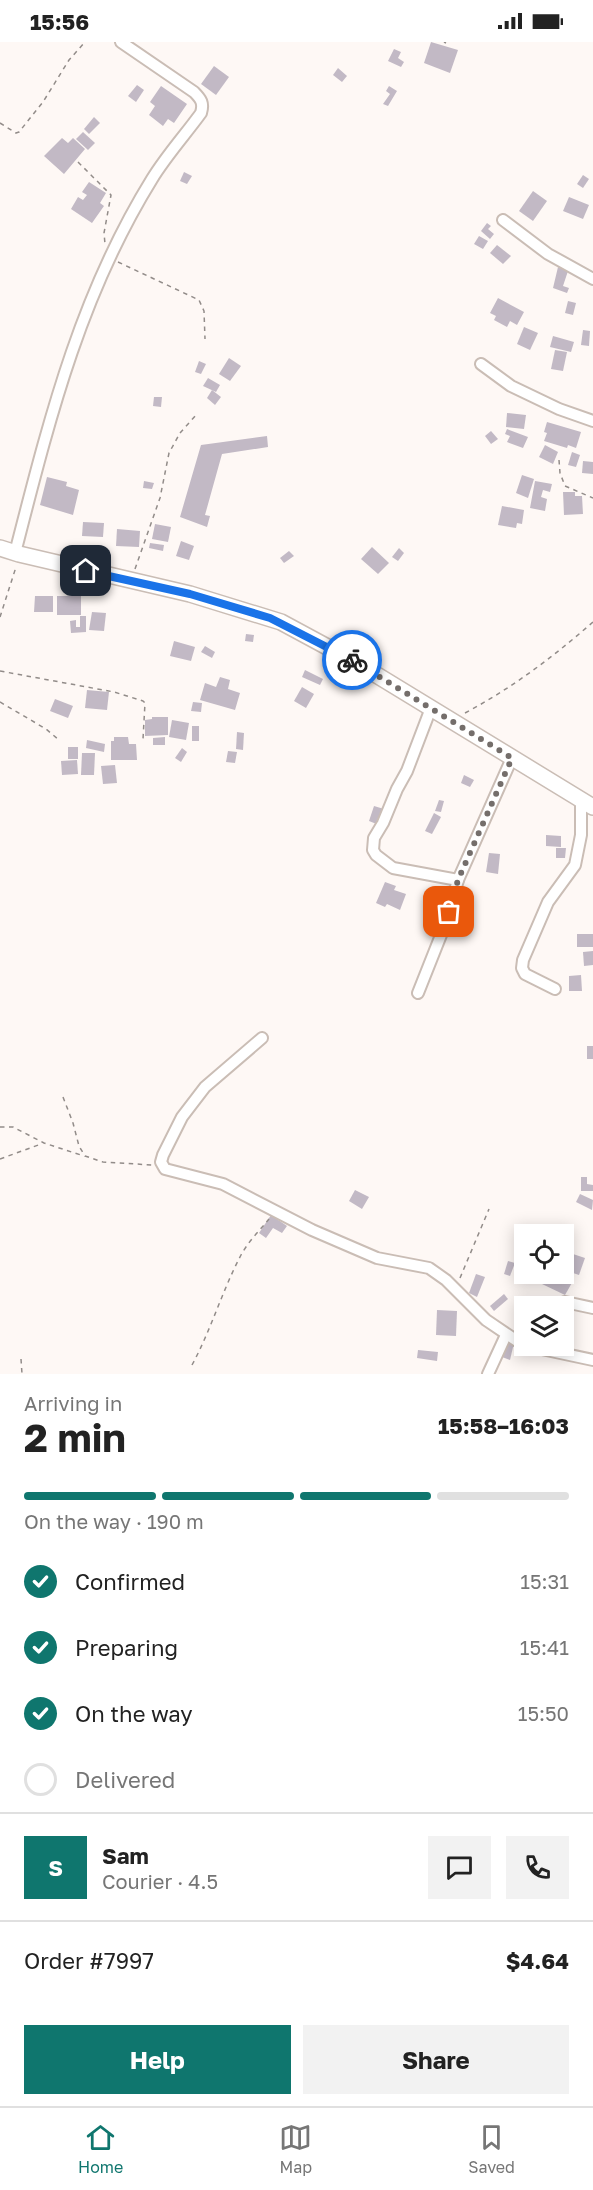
<!DOCTYPE html>
<meta charset="utf-8">
<style>
body{margin:0;font-family:"Golos Text",sans-serif;background:#f2f2f2;color:#222;height:100vh;display:flex;flex-direction:column;font-size:22px;white-space:nowrap}
*{box-sizing:border-box;margin:0}
p{font-size:20px;color:#767676}
.icon{flex:none;width:33px;height:33px;fill:none;stroke:currentColor;stroke-width:2;stroke-linecap:round;stroke-linejoin:round}
.map{position:relative;height:1332px;overflow:hidden}
.drawer{display:flex;flex-direction:column;background:#fff;flex:1}
.drawer>*{flex:none}
.controls{position:absolute;left:514px;top:1182px;display:grid;gap:12px}
.controls a{display:grid;place-items:center;width:60px;height:60px;border-radius:0px;background:#fff;box-shadow:0 3px 15px #0003;font-size:30px}
.pin{position:absolute;display:grid;place-items:center;width:51px;height:51px;color:#fff;margin:-26px;border-radius:12px;box-shadow:0 3px 9px #0006}
.courier{position:absolute;display:grid;place-items:center;width:60px;height:60px;margin:-30px;border:4px solid #1a73e8;border-radius:50%;background:#fff;color:#222;box-shadow:0 2px 8px #0007}
.headline em{font-style:normal;font-weight:700}
.headline div{display:flex;flex-direction:column-reverse}
.headline{display:flex;align-items:center;justify-content:space-between;height:102px;padding:0 24px}
h1{font-size:39px;font-weight:700;line-height:45px}
.bar{display:grid;grid-template-columns:repeat(4,1fr);gap:9px 6px;align-content:center;height:72px;padding:0 24px}
.bar i{height:8px;border-radius:4px;background:#e0e0e0}
.bar .current{background:#0f766e}
.bar p{grid-column:span 4}
.line{display:flex;align-items:center;gap:15px;padding:0 24px;border-top:2px solid #e0e0e0}
.line div{flex:1}
.round{display:grid;place-items:center;flex:none;width:63px;height:63px;border-radius:0px;background:#f2f2f2}
ol{padding:0 24px;list-style:none}
li{display:flex;align-items:center;gap:18px;height:66px}
li p{margin-inline-start:auto}
li .icon{padding:6px;border-radius:50%;background:#0f766e;color:#fff;stroke-width:4}
li:last-child{color:#767676}
li i{width:33px;height:33px;border:3px solid #e0e0e0;border-radius:50%}
.button{display:flex;gap:12px;margin-top:auto;padding:12px 24px}
.button a{flex:1;height:69px;border-radius:0px;background:#0f766e;color:#fff;font-size:24px;font-weight:700;line-height:69px;text-align:center}
.button a+a{background:#f2f2f2;color:#222}
.status{display:flex;justify-content:space-between;align-items:center;height:42px;padding:0 30px;background:#fff;direction:ltr}
.status svg{height:16px;fill:currentColor}
.dock{display:flex;justify-content:space-around;align-items:center;height:84px;border-top:2px solid #e0e0e0;background:#fff;font-size:16px;color:#767676}
.dock a{display:grid;justify-items:center;gap:3px}
.dock .current{color:#0f766e}
.map>svg:first-child{display:block}
.building{fill:#c2b9c5}
.lines{fill:none;stroke-linecap:round;stroke-linejoin:round}
.minor-casing{stroke:#cabdb5;stroke-width:14}
.secondary-casing{stroke:#cabdb5;stroke-width:18}
.path{stroke:#928c89;stroke-width:1.5;stroke-dasharray:4.5 4.5;stroke-linecap:butt}
.minor{stroke:#fff;stroke-width:10}
.secondary{stroke:#fff;stroke-width:15}
.done{stroke:#746e6b;stroke-width:6;stroke-dasharray:0 10.8}
.route{stroke:#1a73e8;stroke-width:8}
</style>
<div class="status"><b>15:56</b><svg viewBox="0 0 49 12"><path d="M0 12V9h3v3zM5 12V6h3v6zM10 12V3h3v9zM15 12V0h3v12zM26 1h20v11H26zM47 4h2v5h-2z"/></svg></div>
<div class="map">
<svg width="593" height="1332" viewBox="0 0 593 1332">
<rect width="100%" height="100%" fill="#fef8f5"/>
<g class="building">
<polygon points="431,0 458,8 450,31 424,21"/>
<polygon points="394,7 401,10 398,16 404,20 401,25 388,19"/>
<polygon points="214,24 229,35 216,53 201,42"/>
<polygon points="338,26 347,34 342,40 333,33"/>
<polygon points="137,43 144,48 136,60 128,54"/>
<polygon points="161,44 187,62 174,81 168,77 163,84 149,73 155,64 150,60"/>
<polygon points="389,44 397,49 388,64 383,62 390,52 386,49"/>
<polygon points="94,75 100,81 89,92 84,87"/>
<polygon points="83,90 95,101 88,108 76,97"/>
<polygon points="62,96 68,101 73,96 85,107 64,132 44,114"/>
<polygon points="184,130 192,134 187,142 180,139"/>
<polygon points="583,133 589,137 583,146 577,142"/>
<polygon points="89,140 106,151 100,161 104,164 92,181 71,167 78,155 83,158 87,153 82,150"/>
<polygon points="533,149 547,159 533,179 519,169"/>
<polygon points="569,155 589,163 583,177 563,169"/>
<polygon points="487,181 491,184 488,187 494,192 490,197 481,189"/>
<polygon points="479,194 488,199 483,207 474,202"/>
<polygon points="497,203 511,214 503,222 490,211"/>
<polygon points="558,225 568,229 563,244 569,246 567,251 553,246"/>
<polygon points="498,256 524,270 517,283 510,279 507,285 494,278 496,274 490,271"/>
<polygon points="568,259 576,261 573,273 565,271"/>
<polygon points="524,285 538,291 530,308 517,302"/>
<polygon points="583,288 590,289 589,304 581,303"/>
<polygon points="553,294 574,300 571,310 550,305"/>
<polygon points="555,308 567,310 563,329 551,327"/>
<polygon points="229,316 241,324 230,339 219,332"/>
<polygon points="199,319 206,322 201,332 195,330"/>
<polygon points="208,336 220,343 216,350 203,344"/>
<polygon points="212,348 221,355 215,363 207,356"/>
<polygon points="154,355 162,355 161,365 153,364"/>
<polygon points="507,371 526,373 524,387 506,385"/>
<polygon points="547,380 581,390 576,406 568,403 567,406 544,399 547,391 544,390"/>
<polygon points="507,387 528,395 523,406 507,400 510,394 505,392"/>
<polygon points="491,389 498,397 491,402 485,394"/>
<polygon points="267,394 268,405 222,412 205,473 210,474 207,485 180,475 201,403"/>
<polygon points="545,403 558,410 553,422 539,415"/>
<polygon points="572,410 580,413 576,425 568,423"/>
<polygon points="583,419 593,420 593,432 582,431"/>
<polygon points="522,433 534,437 528,456 516,451"/>
<polygon points="47,435 67,440 66,444 79,448 73,473 40,463"/>
<polygon points="144,439 154,441 152,447 143,446"/>
<polygon points="535,439 552,442 550,450 543,448 541,455 547,457 545,469 530,466"/>
<polygon points="563,450 575,450 575,454 582,454 583,472 564,473"/>
<polygon points="502,464 524,468 522,482 517,481 516,486 498,483"/>
<polygon points="83,480 104,481 103,495 82,494"/>
<polygon points="155,482 171,485 168,500 152,497"/>
<polygon points="117,487 140,489 139,505 116,504"/>
<polygon points="181,499 194,504 189,518 176,514"/>
<polygon points="150,501 164,503 163,509 149,506"/>
<polygon points="372,505 389,521 378,532 361,517"/>
<polygon points="399,506 404,511 398,519 392,515"/>
<polygon points="289,509 294,514 284,521 280,516"/>
<polygon points="35,554 53,554 53,570 34,570"/>
<rect x="57" y="554" width="24" height="19"/>
<polygon points="92,570 106,571 104,589 89,588"/>
<polygon points="80,574 86,574 86,590 71,591 70,579 76,578 76,585 80,585"/>
<polygon points="246,592 254,593 253,600 245,599"/>
<polygon points="174,599 195,605 191,619 170,614"/>
<polygon points="205,604 215,610 212,616 201,610"/>
<polygon points="305,628 323,637 320,643 302,635"/>
<polygon points="220,635 230,638 228,647 240,651 235,668 200,658 205,641 216,645"/>
<polygon points="302,645 314,652 306,666 294,659"/>
<polygon points="87,648 109,650 107,668 85,666"/>
<polygon points="55,657 73,664 68,676 50,669"/>
<polygon points="193,660 202,661 201,670 191,669"/>
<polygon points="152,675 168,675 168,693 145,694 145,678 152,677"/>
<polygon points="172,678 189,681 186,698 169,695"/>
<rect x="192" y="684" width="7" height="15"/>
<polygon points="237,690 244,691 243,708 236,707"/>
<polygon points="114,695 128,695 129,702 136,702 137,718 111,718 111,699 114,699"/>
<polygon points="165,695 165,703 153,703 153,696"/>
<polygon points="87,698 105,702 104,710 86,706"/>
<rect x="68" y="705" width="10" height="12"/>
<polygon points="182,706 187,710 181,720 175,716"/>
<polygon points="228,709 237,710 235,721 226,720"/>
<polygon points="82,711 95,711 94,733 81,733"/>
<polygon points="77,718 78,732 62,733 61,719"/>
<polygon points="115,723 117,741 103,742 101,724"/>
<polygon points="464,733 474,738 470,745 461,741"/>
<polygon points="439,758 444,759 441,770 435,769"/>
<polygon points="374,764 384,767 379,783 369,779"/>
<polygon points="434,771 441,775 432,792 425,789"/>
<polygon points="546,793 561,794 561,805 546,804"/>
<polygon points="556,806 566,806 565,816 556,816"/>
<polygon points="489,811 500,812 498,832 486,830"/>
<polygon points="385,840 396,844 394,848 406,852 400,868 387,862 385,865 376,861"/>
<rect x="577" y="892" width="16" height="13"/>
<polygon points="593,909 593,923 584,924 583,910"/>
<polygon points="581,933 582,949 569,949 569,934"/>
<rect x="587" y="1004" width="6" height="13"/>
<polygon points="581,1135 587,1135 587,1142 593,1143 593,1149 581,1149"/>
<polygon points="355,1148 369,1155 362,1167 349,1159"/>
<polygon points="580,1152 593,1158 592,1168 576,1160"/>
<polygon points="271,1173 287,1184 282,1191 273,1186 266,1196 259,1191"/>
<polygon points="564,1209 585,1216 579,1233 564,1228"/>
<polygon points="508,1219 515,1221 510,1234 504,1232"/>
<polygon points="476,1232 485,1235 477,1255 469,1251"/>
<polygon points="547,1232 557,1232 573,1239 565,1253 542,1242"/>
<polygon points="504,1252 508,1257 494,1269 490,1264"/>
<polygon points="437,1268 457,1269 456,1294 436,1293"/>
<polygon points="506,1298 514,1301 510,1318 502,1315"/>
<polygon points="418,1308 438,1310 437,1319 417,1316"/>
</g>
<g class="lines">
<defs>
<g id="minor">
<polyline points="503,178 548,212 593,237"/>
<polyline points="481,322 511,344 559,367 593,379"/>
<path d="M15 511C49 379 79 255 152 137 166 114 185 93 201 71 204 61 201 57 194 50L121 0"/>
<polyline points="431,666 407,729 397,747 383,781 374,796 373,808 376,813 393,826 458,838"/>
<polyline points="555,947 525,932 522,926 523,918 548,860 575,823 581,793 581,759"/>
<polyline points="418,951 445,883 458,838 512,716"/>
<polyline points="262,996 205,1045 182,1075 163,1113 161,1120 165,1127 223,1142 312,1188 377,1216 429,1226 446,1238 486,1278 523,1303 593,1318"/>
<polyline points="555,1264 565,1260 593,1266"/>
<polyline points="488,1332 506,1293"/>
</g>
<polyline id="secondary" points="0,506 19,512 190,552 281,580 357,621 593,765"/>
</defs>
<use href="#minor" class="minor-casing"/>
<use href="#secondary" class="secondary-casing"/>
<g class="path">
<polyline points="444,0 446,1"/>
<polyline points="0,81 16,91 19,90 43,60 69,18 85,0"/>
<polyline points="78,120 111,153 104,191 105,202"/>
<polyline points="118,220 199,258 204,269 205,297"/>
<polyline points="559,418 560,431 565,444 593,456"/>
<polyline points="135,527 160,456 169,411 180,391 196,373"/>
<polyline points="0,575 16,525"/>
<polyline points="0,629 114,650 143,659 145,661 143,697"/>
<polyline points="0,660 46,687 59,698"/>
<path d="M465 671C512 646 553 615 593 580"/>
<polyline points="63,1055 73,1081 79,1104 85,1114 103,1120 152,1123"/>
<polyline points="0,1085 13,1085 44,1101 84,1114"/>
<polyline points="0,1117 41,1102"/>
<polyline points="460,1236 489,1167"/>
<polyline points="21,1317 22,1332"/>
<path d="M192 1323C211 1288 222 1249 241 1213 248 1200 260 1188 269 1177"/>
</g>
<use href="#minor" class="minor"/>
<use href="#secondary" class="secondary"/>
</g>
<g class="lines">
<polyline class="done" points="352,618 512,716 458,838 449,870"/>
<polyline class="route" points="86,529 190,552 270,576 352,618"/>
</g>
</svg>
<div class="controls">
<a><svg class="icon" aria-label="locate" viewBox="0 0 24 24"><circle cx="12" cy="12" r="6"/><path d="M12 2v4M12 18v4M2 12h4M18 12h4"/></svg></a>
<a><svg class="icon" aria-label="layers" viewBox="0 0 24 24"><path d="M12 4l9 5-9 5-9-5zM3 14l9 5 9-5"/></svg></a>
</div>
<div class="pin" style="left:449px;top:870px;background:#ea580c"><svg class="icon" aria-label="bag" viewBox="0 0 24 24"><path d="M5 8h14l-1 12H6zM9 8a3 3 0 0 1 6 0"/></svg></div>
<div class="pin" style="left:86px;top:529px;background:#1f2937"><svg class="icon" aria-label="home" viewBox="0 0 24 24"><path d="M3 11l9-7 9 7M6 9v11h12V9"/></svg></div>
<div class="courier" style="left:352px;top:618px"><svg class="icon" aria-label="bike" viewBox="0 0 24 24"><circle cx="6" cy="16" r="4"/><circle cx="18" cy="16" r="4"/><path d="M6 16l4-8h5l3 8M10 8l3 8H6M13 5h3"/></svg></div>
</div>
<section class="drawer">
<div class="headline"><div><h1>2 min</h1><p>Arriving in</p></div><em>15:58–16:03</em></div>
<div class="bar"><i class="current"></i><i class="current"></i><i class="current"></i><i></i><p>On the way · 190 m</p></div>
<ol>
<li><svg class="icon" aria-label="check" viewBox="0 0 24 24"><path d="M5 12l5 5 9-10"/></svg>Confirmed<p>15:31</p></li>
<li><svg class="icon" aria-label="check" viewBox="0 0 24 24"><path d="M5 12l5 5 9-10"/></svg>Preparing<p>15:41</p></li>
<li><svg class="icon" aria-label="check" viewBox="0 0 24 24"><path d="M5 12l5 5 9-10"/></svg>On the way<p>15:50</p></li>
<li><i></i>Delivered</li>
</ol>
<div class="line" style="height:108px"><b class="round" style="background:#0f766e;color:#fff">S</b><div><b>Sam</b><p>Courier · 4.5</p></div><a class="round"><svg class="icon" aria-label="chat" viewBox="0 0 24 24"><path d="M4 5h16v11H9l-5 4z"/></svg></a><a class="round"><svg class="icon" aria-label="phone" viewBox="0 0 24 24"><path d="M5 4h4l2 5-3 2q2 4 5 5l2-3 5 2v4C11 20 4 13 5 4z"/></svg></a></div>
<div class="line" style="height:78px"><div>Order #7997</div><b>$4.64</b></div>
<div class="button"><a>Help</a><a>Share</a></div>
</section>
<nav class="dock">
<a class="current"><svg class="icon" aria-label="home" viewBox="0 0 24 24"><path d="M3 11l9-7 9 7M6 9v11h12V9"/></svg>Home</a>
<a><svg class="icon" aria-label="map" viewBox="0 0 24 24"><path d="M3 6l6-2 6 2 6-2v14l-6 2-6-2-6 2zM9 4v14M15 6v14"/></svg>Map</a>
<a><svg class="icon" aria-label="saved" viewBox="0 0 24 24"><path d="M7 4h10v16l-5-4-5 4z"/></svg>Saved</a>
</nav>
